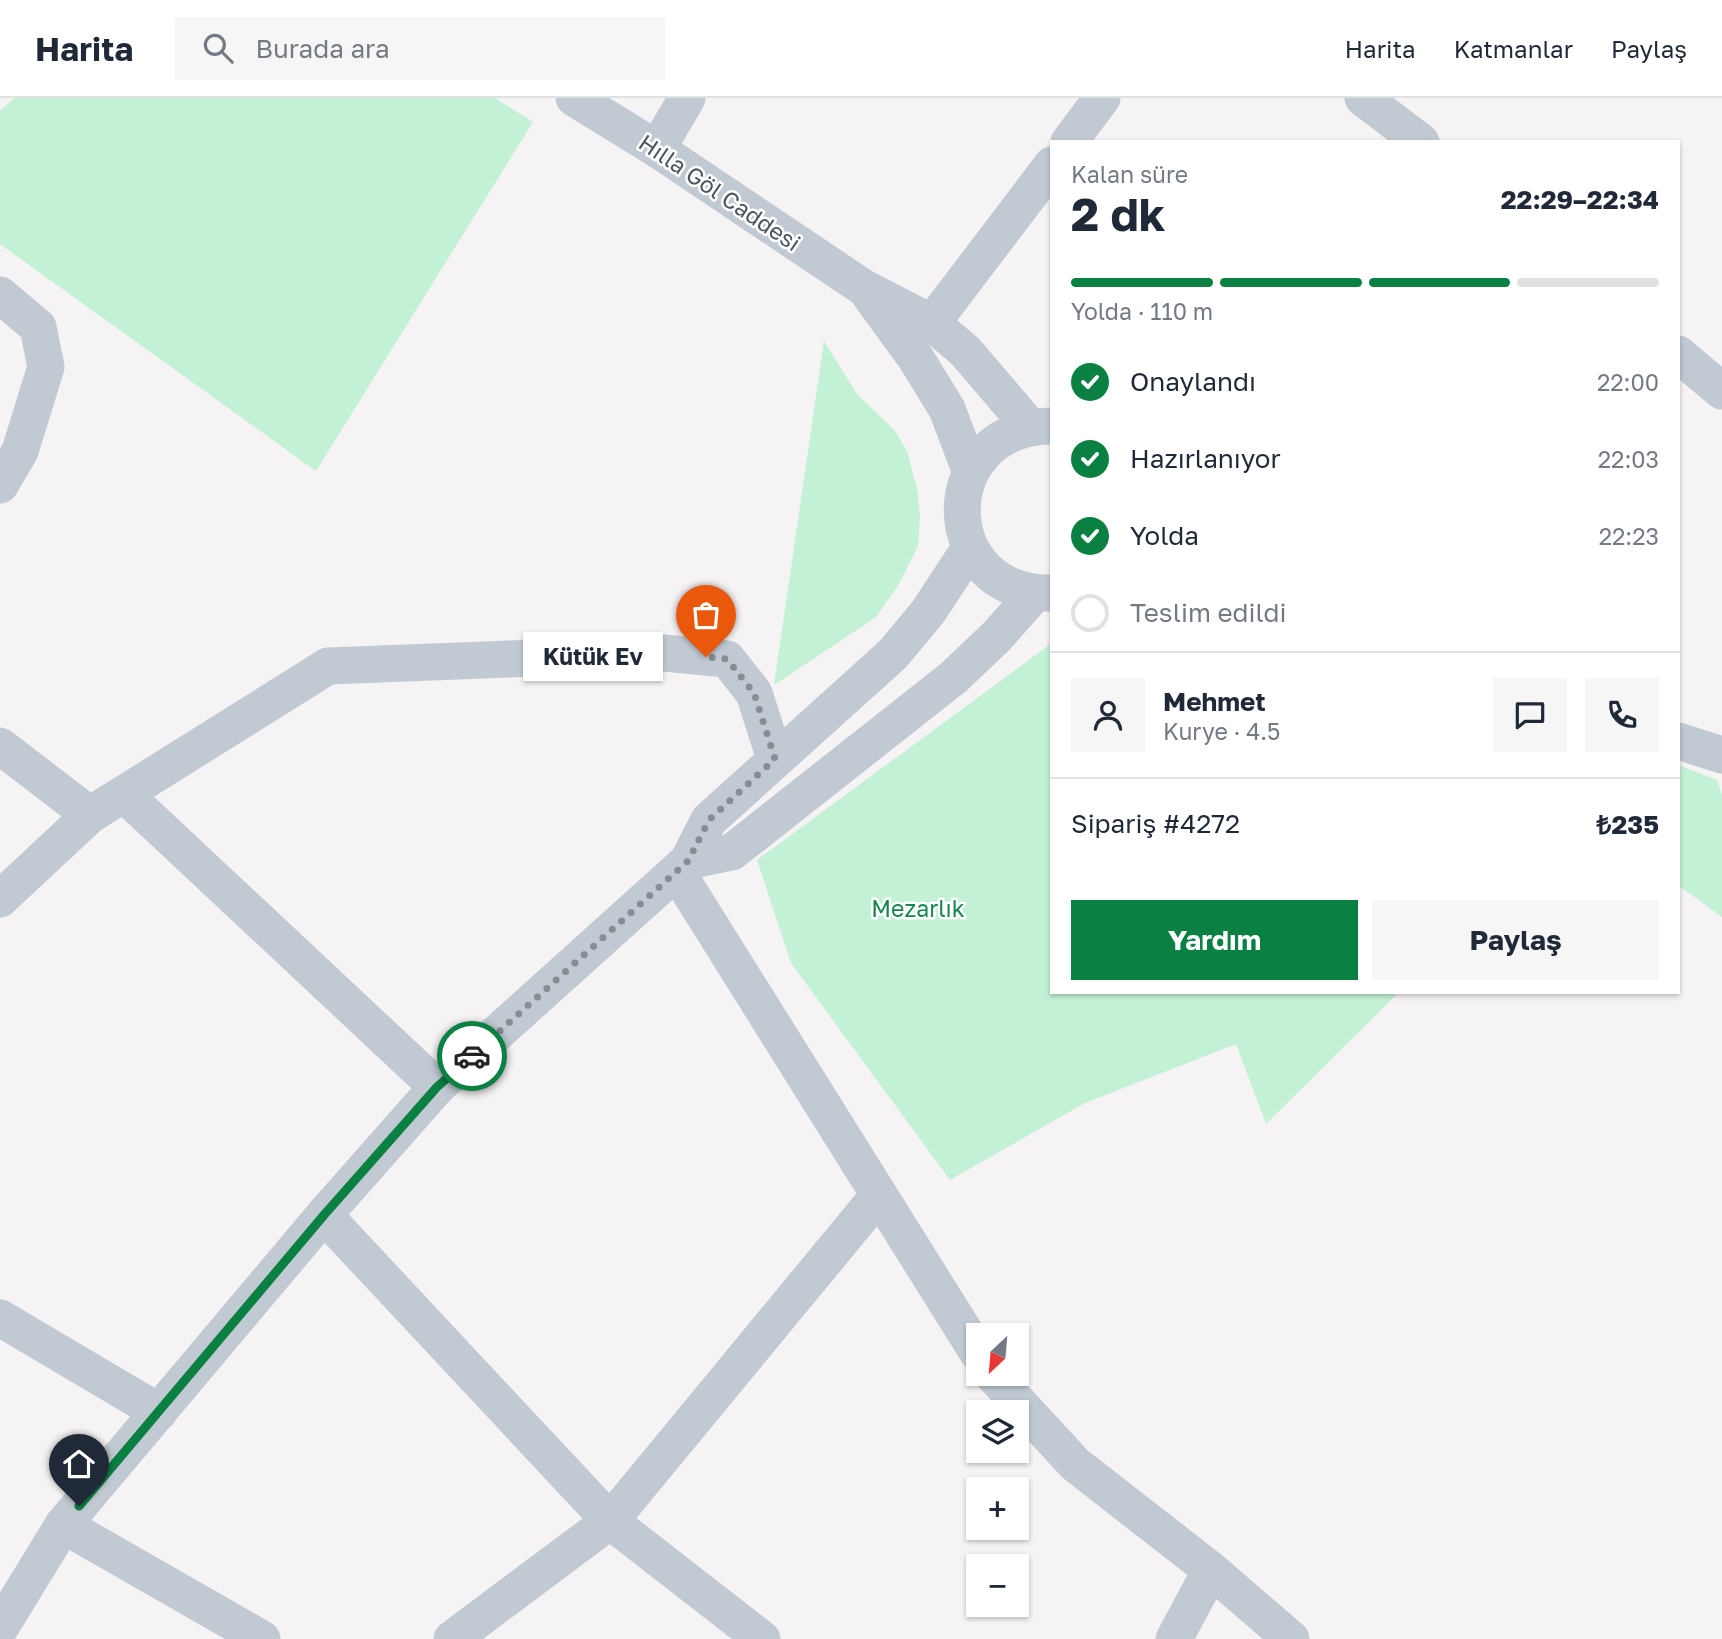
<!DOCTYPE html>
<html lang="tr">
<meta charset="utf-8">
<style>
body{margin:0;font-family:"Golos Text",sans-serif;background:#f6f6f7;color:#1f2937;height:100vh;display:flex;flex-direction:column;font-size:26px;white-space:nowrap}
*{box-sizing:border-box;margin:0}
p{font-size:23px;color:#747a83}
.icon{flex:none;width:38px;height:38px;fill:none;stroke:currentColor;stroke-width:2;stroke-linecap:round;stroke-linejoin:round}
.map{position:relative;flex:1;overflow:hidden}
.panel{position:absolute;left:1050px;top:42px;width:630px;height:854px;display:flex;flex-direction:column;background:#fff;border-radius:0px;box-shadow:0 2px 5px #0004}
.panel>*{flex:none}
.needle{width:46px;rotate:206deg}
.controls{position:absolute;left:966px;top:1225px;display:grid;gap:14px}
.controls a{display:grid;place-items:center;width:63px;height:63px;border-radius:0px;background:#fff;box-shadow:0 2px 5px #0004;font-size:35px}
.pin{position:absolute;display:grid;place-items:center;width:60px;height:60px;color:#fff;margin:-72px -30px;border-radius:50% 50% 50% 0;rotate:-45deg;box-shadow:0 0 7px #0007}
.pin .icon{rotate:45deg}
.courier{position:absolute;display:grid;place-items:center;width:70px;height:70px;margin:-35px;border:5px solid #0b8043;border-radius:50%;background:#fff;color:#222;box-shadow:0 2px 9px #0007}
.bubble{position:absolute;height:49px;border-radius:0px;background:#fff;box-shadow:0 2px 5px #0004;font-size:23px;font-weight:700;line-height:49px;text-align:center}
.overview em{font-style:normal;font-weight:700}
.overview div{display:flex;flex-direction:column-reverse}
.overview{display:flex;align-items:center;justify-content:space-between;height:119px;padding:0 21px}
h1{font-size:46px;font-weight:700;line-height:52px}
.bar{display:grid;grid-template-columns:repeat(4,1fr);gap:10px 7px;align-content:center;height:84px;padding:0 21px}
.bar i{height:9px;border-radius:5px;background:#e0e1e3}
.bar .selected{background:#0b8043}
.bar p{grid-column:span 4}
.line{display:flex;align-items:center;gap:18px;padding:0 21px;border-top:2px solid #e0e1e3}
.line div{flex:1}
.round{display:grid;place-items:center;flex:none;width:74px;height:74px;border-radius:0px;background:#f6f6f7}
ol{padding:0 21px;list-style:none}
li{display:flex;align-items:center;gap:21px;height:77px}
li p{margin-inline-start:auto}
li .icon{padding:7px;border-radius:50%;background:#0b8043;color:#fff;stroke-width:4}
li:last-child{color:#747a83}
li i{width:38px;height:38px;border:4px solid #e0e1e3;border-radius:50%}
.button{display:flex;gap:14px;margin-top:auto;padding:14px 21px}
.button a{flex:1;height:80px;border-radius:0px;background:#0b8043;color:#fff;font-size:28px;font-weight:700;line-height:80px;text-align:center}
.button a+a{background:#f6f6f7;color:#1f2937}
header{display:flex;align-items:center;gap:42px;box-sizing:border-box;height:98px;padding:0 35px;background:#fff;border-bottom:2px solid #e0e1e3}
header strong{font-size:33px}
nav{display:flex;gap:38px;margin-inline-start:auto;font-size:24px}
.search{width:490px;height:63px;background:#f6f6f7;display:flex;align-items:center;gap:18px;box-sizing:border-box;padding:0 24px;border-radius:0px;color:#747a83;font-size:26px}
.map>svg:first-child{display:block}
.green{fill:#c3f1d5}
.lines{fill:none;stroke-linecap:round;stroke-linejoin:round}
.minor{stroke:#c1cad2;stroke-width:37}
.done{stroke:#868d94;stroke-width:7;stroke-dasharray:0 12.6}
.route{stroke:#0b8043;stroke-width:9}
.labels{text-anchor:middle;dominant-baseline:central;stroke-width:5;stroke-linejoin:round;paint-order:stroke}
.street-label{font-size:23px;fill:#4a5661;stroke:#fff}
.park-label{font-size:23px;fill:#17864f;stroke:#fff}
</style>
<header>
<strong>Harita</strong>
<div class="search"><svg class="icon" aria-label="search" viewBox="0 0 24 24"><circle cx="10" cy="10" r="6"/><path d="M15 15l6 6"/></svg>Burada ara</div>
<nav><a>Harita</a><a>Katmanlar</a><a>Paylaş</a></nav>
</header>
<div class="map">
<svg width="1722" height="1541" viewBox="0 0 1722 1541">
<rect width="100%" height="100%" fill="#f5f3f3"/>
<g class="green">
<polygon points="14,0 495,0 533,24 316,373 0,146 0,13"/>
<polygon points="824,243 857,296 895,333 907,353 917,391 920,419 918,448 899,486 876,519 774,587"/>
<polygon points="1052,545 1052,894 1399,894 1266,1026 1236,946 1085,1005 950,1082 791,865 757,762"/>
<polygon points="1678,667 1717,682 1722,697 1722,819 1678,787"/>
</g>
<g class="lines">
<g class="minor">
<polyline points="574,0 657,51 864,190 932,225 965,253 1030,329"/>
<polyline points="1363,0 1421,44"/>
<polyline points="1069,44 1102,0"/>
<polyline points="657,51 687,0"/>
<polyline points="869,196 915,259 947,311 970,372"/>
<polyline points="0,197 38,229 46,269 20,353 0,387"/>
<polyline points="932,225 1052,67"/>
<polyline points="1678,256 1722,293"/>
<path d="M1051 328C931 330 934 498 1052 495"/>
<polyline points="1678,643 1722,657"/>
<polyline points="0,648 90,717"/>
<polyline points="124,696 437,989"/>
<polyline points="688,763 732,754 954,579 997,538 1034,496"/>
<polyline points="677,774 978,1255"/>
<polyline points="0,801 90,717 328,568 664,555 727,561 754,595 775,661"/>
<polyline points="324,1117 610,1423 762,1541"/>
<polyline points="0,1220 159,1314"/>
<polyline points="992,1276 1075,1366 1211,1472 1291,1541"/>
<polyline points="63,1427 262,1541"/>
<polyline points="0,1530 63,1427 324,1117 437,989 688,763 709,722 893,556 928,514 970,450"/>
<polyline points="452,1541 610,1423 879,1097"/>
<polyline points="1174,1541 1211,1472"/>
</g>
</g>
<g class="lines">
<polyline class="done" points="472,958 688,763 709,722 775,661 754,595 727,561 706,559"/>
<polyline class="route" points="79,1408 324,1117 437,989 472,958"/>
</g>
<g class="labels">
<g class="street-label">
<text transform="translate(720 94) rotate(34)">Hılla Göl Caddesi</text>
</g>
<g class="park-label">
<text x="918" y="810">Mezarlık</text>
</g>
</g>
</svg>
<div class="controls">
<a><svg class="needle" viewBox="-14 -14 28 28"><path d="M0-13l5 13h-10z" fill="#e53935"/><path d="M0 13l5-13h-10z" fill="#747a83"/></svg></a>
<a><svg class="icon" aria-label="layers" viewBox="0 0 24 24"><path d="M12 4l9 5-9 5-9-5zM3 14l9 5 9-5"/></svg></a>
<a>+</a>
<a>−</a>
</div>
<div class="pin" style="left:706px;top:559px;background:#ea580c"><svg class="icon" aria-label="bag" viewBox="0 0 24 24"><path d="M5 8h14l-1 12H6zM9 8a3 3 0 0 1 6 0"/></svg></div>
<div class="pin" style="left:79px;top:1408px;background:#1f2937"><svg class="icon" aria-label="home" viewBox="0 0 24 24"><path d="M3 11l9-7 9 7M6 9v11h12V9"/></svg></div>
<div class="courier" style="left:472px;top:958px"><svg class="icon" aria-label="car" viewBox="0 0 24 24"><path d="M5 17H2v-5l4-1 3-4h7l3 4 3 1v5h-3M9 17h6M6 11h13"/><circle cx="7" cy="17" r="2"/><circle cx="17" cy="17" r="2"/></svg></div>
<div class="bubble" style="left:523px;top:534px;width:140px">Kütük Ev</div>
<section class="panel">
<div class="overview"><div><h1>2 dk</h1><p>Kalan süre</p></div><em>22:29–22:34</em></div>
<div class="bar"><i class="selected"></i><i class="selected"></i><i class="selected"></i><i></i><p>Yolda · 110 m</p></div>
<ol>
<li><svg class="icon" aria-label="check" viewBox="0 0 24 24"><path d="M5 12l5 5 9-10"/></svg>Onaylandı<p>22:00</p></li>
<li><svg class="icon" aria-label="check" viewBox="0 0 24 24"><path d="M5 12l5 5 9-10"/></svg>Hazırlanıyor<p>22:03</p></li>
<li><svg class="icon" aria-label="check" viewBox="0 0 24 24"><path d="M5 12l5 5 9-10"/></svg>Yolda<p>22:23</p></li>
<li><i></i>Teslim edildi</li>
</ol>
<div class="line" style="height:126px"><a class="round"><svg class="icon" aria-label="person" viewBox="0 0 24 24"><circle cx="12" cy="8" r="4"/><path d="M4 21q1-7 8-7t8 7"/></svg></a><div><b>Mehmet</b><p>Kurye · 4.5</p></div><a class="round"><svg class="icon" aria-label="chat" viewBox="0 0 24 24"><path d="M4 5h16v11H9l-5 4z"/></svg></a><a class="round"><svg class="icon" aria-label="phone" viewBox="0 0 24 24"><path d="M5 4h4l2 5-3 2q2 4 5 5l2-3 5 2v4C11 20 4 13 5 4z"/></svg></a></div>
<div class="line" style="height:91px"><div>Sipariş #4272</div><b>₺235</b></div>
<div class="button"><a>Yardım</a><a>Paylaş</a></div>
</section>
</div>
